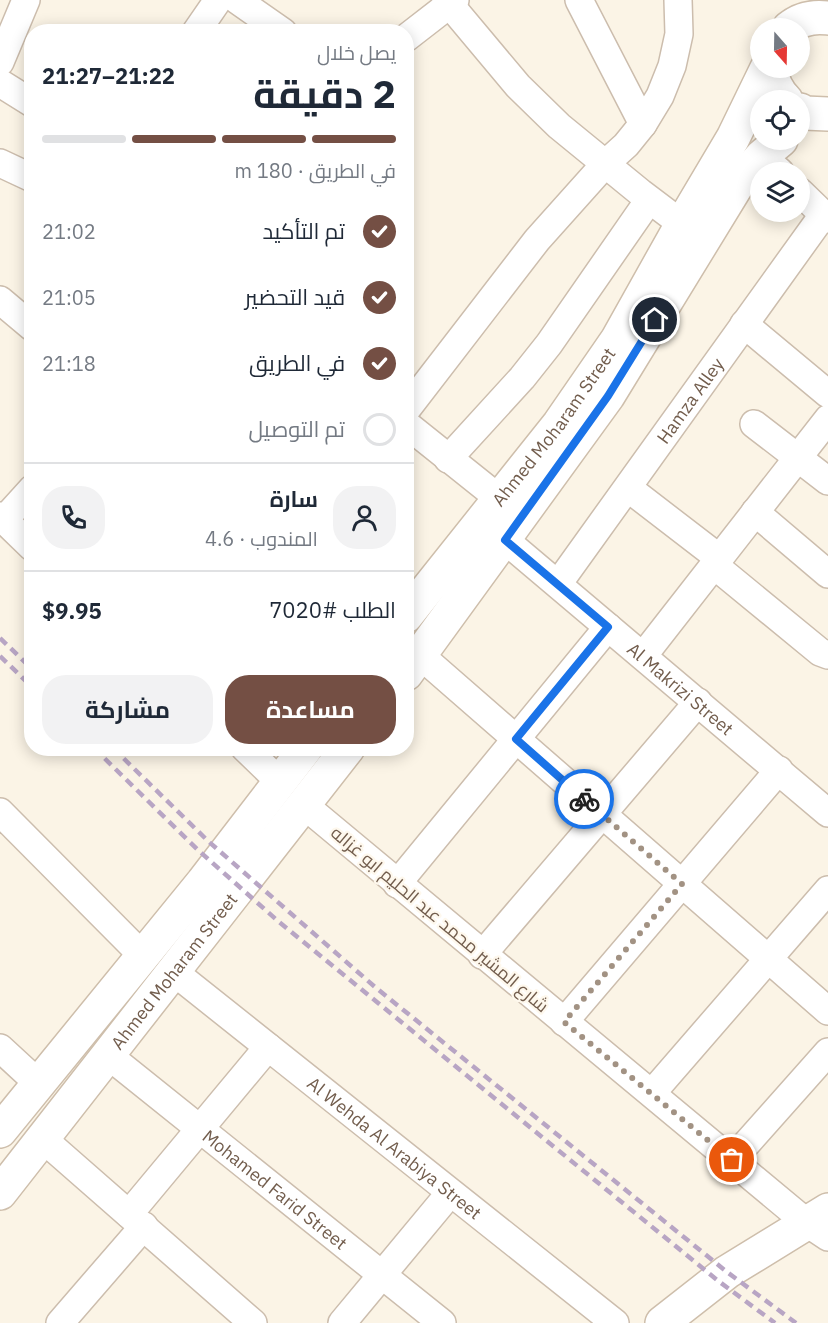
<!DOCTYPE html>
<html lang="ar">
<meta charset="utf-8">
<style>
body{margin:0;font-family:"IBM Plex Sans",Cairo,sans-serif;background:#f2f2f3;color:#1f2937;direction:rtl;height:100vh;display:flex;flex-direction:column;font-size:22px;white-space:nowrap}
*{box-sizing:border-box;margin:0}
p{font-size:20px;color:#747a83}
.icon{flex:none;width:33px;height:33px;fill:none;stroke:currentColor;stroke-width:2;stroke-linecap:round;stroke-linejoin:round}
.map{position:relative;flex:1;overflow:hidden;direction:ltr}
.details{position:absolute;left:24px;top:24px;width:390px;height:732px;display:flex;flex-direction:column;background:#fff;border-radius:24px;box-shadow:0 3px 15px #0003;direction:rtl}
.details>*{flex:none}
.needle{width:39px;rotate:160deg}
.fabs{position:absolute;left:750px;top:18px;display:grid;gap:12px}
.fabs a{display:grid;place-items:center;width:60px;height:60px;border-radius:50%;background:#fff;box-shadow:0 3px 15px #0003;font-size:30px}
.pin{position:absolute;display:grid;place-items:center;width:51px;height:51px;color:#fff;margin:-26px;border:3px solid #fff;border-radius:50%;box-shadow:0 2px 6px #0007}
.courier{position:absolute;display:grid;place-items:center;width:60px;height:60px;margin:-30px;border:4px solid #1a73e8;border-radius:50%;background:#fff;color:#222;box-shadow:0 2px 8px #0007}
.headline em{font-style:normal;font-weight:700}
.headline div{display:flex;flex-direction:column-reverse}
.headline{display:flex;align-items:center;justify-content:space-between;height:102px;padding:0 18px}
h1{font-size:39px;font-weight:700;line-height:45px}
.bar{display:grid;grid-template-columns:repeat(4,1fr);gap:9px 6px;align-content:center;height:72px;padding:0 18px}
.bar i{height:8px;border-radius:4px;background:#e0e1e3}
.bar .active{background:#744f44}
.bar p{grid-column:span 4}
.line{display:flex;align-items:center;gap:15px;padding:0 18px;border-top:2px solid #e0e1e3}
.line div{flex:1}
.round{display:grid;place-items:center;flex:none;width:63px;height:63px;border-radius:24px;background:#f2f2f3}
ol{padding:0 18px;list-style:none}
li{display:flex;align-items:center;gap:18px;height:66px}
li p{margin-inline-start:auto}
li .icon{padding:6px;border-radius:50%;background:#744f44;color:#fff;stroke-width:4}
li:last-child{color:#747a83}
li i{width:33px;height:33px;border:3px solid #e0e1e3;border-radius:50%}
.action{display:flex;gap:12px;margin-top:auto;padding:12px 18px}
.action a{flex:1;height:69px;border-radius:24px;background:#744f44;color:#fff;font-size:24px;font-weight:700;line-height:69px;text-align:center}
.action a+a{background:#f2f2f3;color:#1f2937}
.map>svg:first-child{display:block}
.lines{fill:none;stroke-linecap:round;stroke-linejoin:round}
.street-casing{stroke:#ccbdad;stroke-width:30}
.secondary-casing{stroke:#cebeab;stroke-width:36}
.street{stroke:#fff;stroke-width:27}
.secondary{stroke:#fff;stroke-width:33}
.rail{stroke:#b8a5c4;stroke-width:4.5;stroke-dasharray:9 6;stroke-linecap:butt}
.done{stroke:#a29283;stroke-width:6;stroke-dasharray:0 10.8}
.route{stroke:#1a73e8;stroke-width:8}
.labels{text-anchor:middle;dominant-baseline:central;stroke-width:4.5;stroke-linejoin:round;paint-order:stroke}
.street-label{font-size:18px;fill:#725d4d;stroke:#fef8ed}
</style>
<div class="map">
<svg width="828" height="1323" viewBox="0 0 828 1323">
<rect width="100%" height="100%" fill="#fbf4e6"/>
<g class="lines">
<defs>
<g id="street">
<polyline points="237,0 283,32"/>
<polyline points="446,0 518,86 559,126 641,193 682,224"/>
<polyline points="579,0 643,124"/>
<polyline points="196,32 218,0"/>
<polyline points="406,38 455,0"/>
<polyline points="0,62 26,0"/>
<polyline points="0,83 32,103"/>
<polyline points="762,156 780,172"/>
<polyline points="0,163 32,178"/>
<polyline points="800,192 828,219"/>
<polyline points="0,300 32,327"/>
<polyline points="744,324 828,394"/>
<polyline points="406,410 537,240 605,164 626,145 643,124 660,96 672,66 679,34 678,0"/>
<polyline points="406,424 516,512"/>
<polyline points="754,424 828,481"/>
<polyline points="448,459 522,378 549,344 649,200"/>
<polyline points="628,488 719,558"/>
<polyline points="755,512 828,574"/>
<polyline points="0,516 32,547"/>
<polyline points="4,520 32,489"/>
<path id="s1" d="M505 540 828 813"/>
<polyline points="714,565 820,652 828,655"/>
<path id="s2" d="M558 584 823 215"/>
<polyline points="421,656 828,1011"/>
<polyline points="643,656 828,419"/>
<polyline points="245,748 280,782"/>
<polyline points="304,805 807,1223 828,1237"/>
<polyline points="0,812 143,956"/>
<polyline points="397,884 608,627"/>
<polyline points="482,955 698,702"/>
<path id="s3" d="M174 972 615 1323"/>
<polyline points="564,1022 779,770"/>
<polyline points="0,1048 38,1083"/>
<path id="s4" d="M109 1056 442 1323"/>
<polyline points="652,1093 828,890"/>
<polyline points="43,1139 253,1323"/>
<polyline points="732,1160 828,1052"/>
<polyline points="129,1214 268,1047"/>
<polyline points="60,1323 144,1226"/>
<polyline points="342,1323 450,1193"/>
</g>
<g id="secondary">
<path d="M789 28C800 19 813 16 828 18"/>
<path d="M771 68C772 81 777 91 786 100"/>
<polyline points="800,110 805,113 828,114"/>
<path id="s5" d="M406 616 559 424 617 340 682 224 733 138 767 68"/>
<polyline points="406,674 608,396 739,182 762,156 781,140"/>
<polyline points="0,1131 203,882 306,748"/>
<path id="s6" d="M0 1193 348 748"/>
<polyline points="662,1323 727,1272 828,1210"/>
</g>
</defs>
<use href="#street" class="street-casing"/>
<use href="#secondary" class="secondary-casing"/>
<use href="#street" class="street"/>
<use href="#secondary" class="secondary"/>
<g class="rail">
<polyline points="0,638 32,669"/>
<polyline points="0,656 32,687"/>
<polyline points="94,748 198,850 279,922 717,1280 775,1323"/>
<polyline points="113,748 208,841 375,987 727,1272 796,1323"/>
</g>
</g>
<g class="lines">
<polyline class="done" points="584,799 682,884 564,1022 732,1160"/>
<polyline class="route" points="584,799 516,739 608,627 505,540 608,396 655,320"/>
</g>
<g class="labels">
<g class="street-label">
<text stroke="none"><textPath href="#s2" startOffset="226">Hamza Alley</textPath></text>
<text stroke="none"><textPath href="#s5" startOffset="240">Ahmed Moharam Street</textPath></text>
<text stroke="none"><textPath href="#s1" startOffset="230">Al Makrizi Street</textPath></text>
<text transform="translate(440 919) rotate(40)">شارع المشير محمد عبد الحليم ابو غزاله</text>
<text stroke="none"><textPath href="#s6" startOffset="282">Ahmed Moharam Street</textPath></text>
<text stroke="none"><textPath href="#s3" startOffset="282">Al Wehda Al Arabiya Street</textPath></text>
<text stroke="none"><textPath href="#s4" startOffset="213">Mohamed Farid Street</textPath></text>
</g>
</g>
</svg>
<div class="fabs">
<a><svg class="needle" viewBox="-14 -14 28 28"><path d="M0-13l5 13h-10z" fill="#e53935"/><path d="M0 13l5-13h-10z" fill="#747a83"/></svg></a>
<a><svg class="icon" aria-label="locate" viewBox="0 0 24 24"><circle cx="12" cy="12" r="6"/><path d="M12 2v4M12 18v4M2 12h4M18 12h4"/></svg></a>
<a><svg class="icon" aria-label="layers" viewBox="0 0 24 24"><path d="M12 4l9 5-9 5-9-5zM3 14l9 5 9-5"/></svg></a>
</div>
<div class="pin" style="left:732px;top:1160px;background:#ea580c"><svg class="icon" aria-label="bag" viewBox="0 0 24 24"><path d="M5 8h14l-1 12H6zM9 8a3 3 0 0 1 6 0"/></svg></div>
<div class="pin" style="left:655px;top:320px;background:#1f2937"><svg class="icon" aria-label="home" viewBox="0 0 24 24"><path d="M3 11l9-7 9 7M6 9v11h12V9"/></svg></div>
<div class="courier" style="left:584px;top:799px"><svg class="icon" aria-label="bike" viewBox="0 0 24 24"><circle cx="6" cy="16" r="4"/><circle cx="18" cy="16" r="4"/><path d="M6 16l4-8h5l3 8M10 8l3 8H6M13 5h3"/></svg></div>
<section class="details">
<div class="headline"><div><h1>2 دقيقة</h1><p>يصل خلال</p></div><em>21:22–21:27</em></div>
<div class="bar"><i class="active"></i><i class="active"></i><i class="active"></i><i></i><p>في الطريق · 180 m</p></div>
<ol>
<li><svg class="icon" aria-label="check" viewBox="0 0 24 24"><path d="M5 12l5 5 9-10"/></svg>تم التأكيد<p>21:02</p></li>
<li><svg class="icon" aria-label="check" viewBox="0 0 24 24"><path d="M5 12l5 5 9-10"/></svg>قيد التحضير<p>21:05</p></li>
<li><svg class="icon" aria-label="check" viewBox="0 0 24 24"><path d="M5 12l5 5 9-10"/></svg>في الطريق<p>21:18</p></li>
<li><i></i>تم التوصيل</li>
</ol>
<div class="line" style="height:108px"><a class="round"><svg class="icon" aria-label="person" viewBox="0 0 24 24"><circle cx="12" cy="8" r="4"/><path d="M4 21q1-7 8-7t8 7"/></svg></a><div><b>سارة</b><p>المندوب · 4.6</p></div><a class="round"><svg class="icon" aria-label="phone" viewBox="0 0 24 24"><path d="M5 4h4l2 5-3 2q2 4 5 5l2-3 5 2v4C11 20 4 13 5 4z"/></svg></a></div>
<div class="line" style="height:78px"><div>الطلب #7020</div><b>$9.95</b></div>
<div class="action"><a>مساعدة</a><a>مشاركة</a></div>
</section>
</div>
